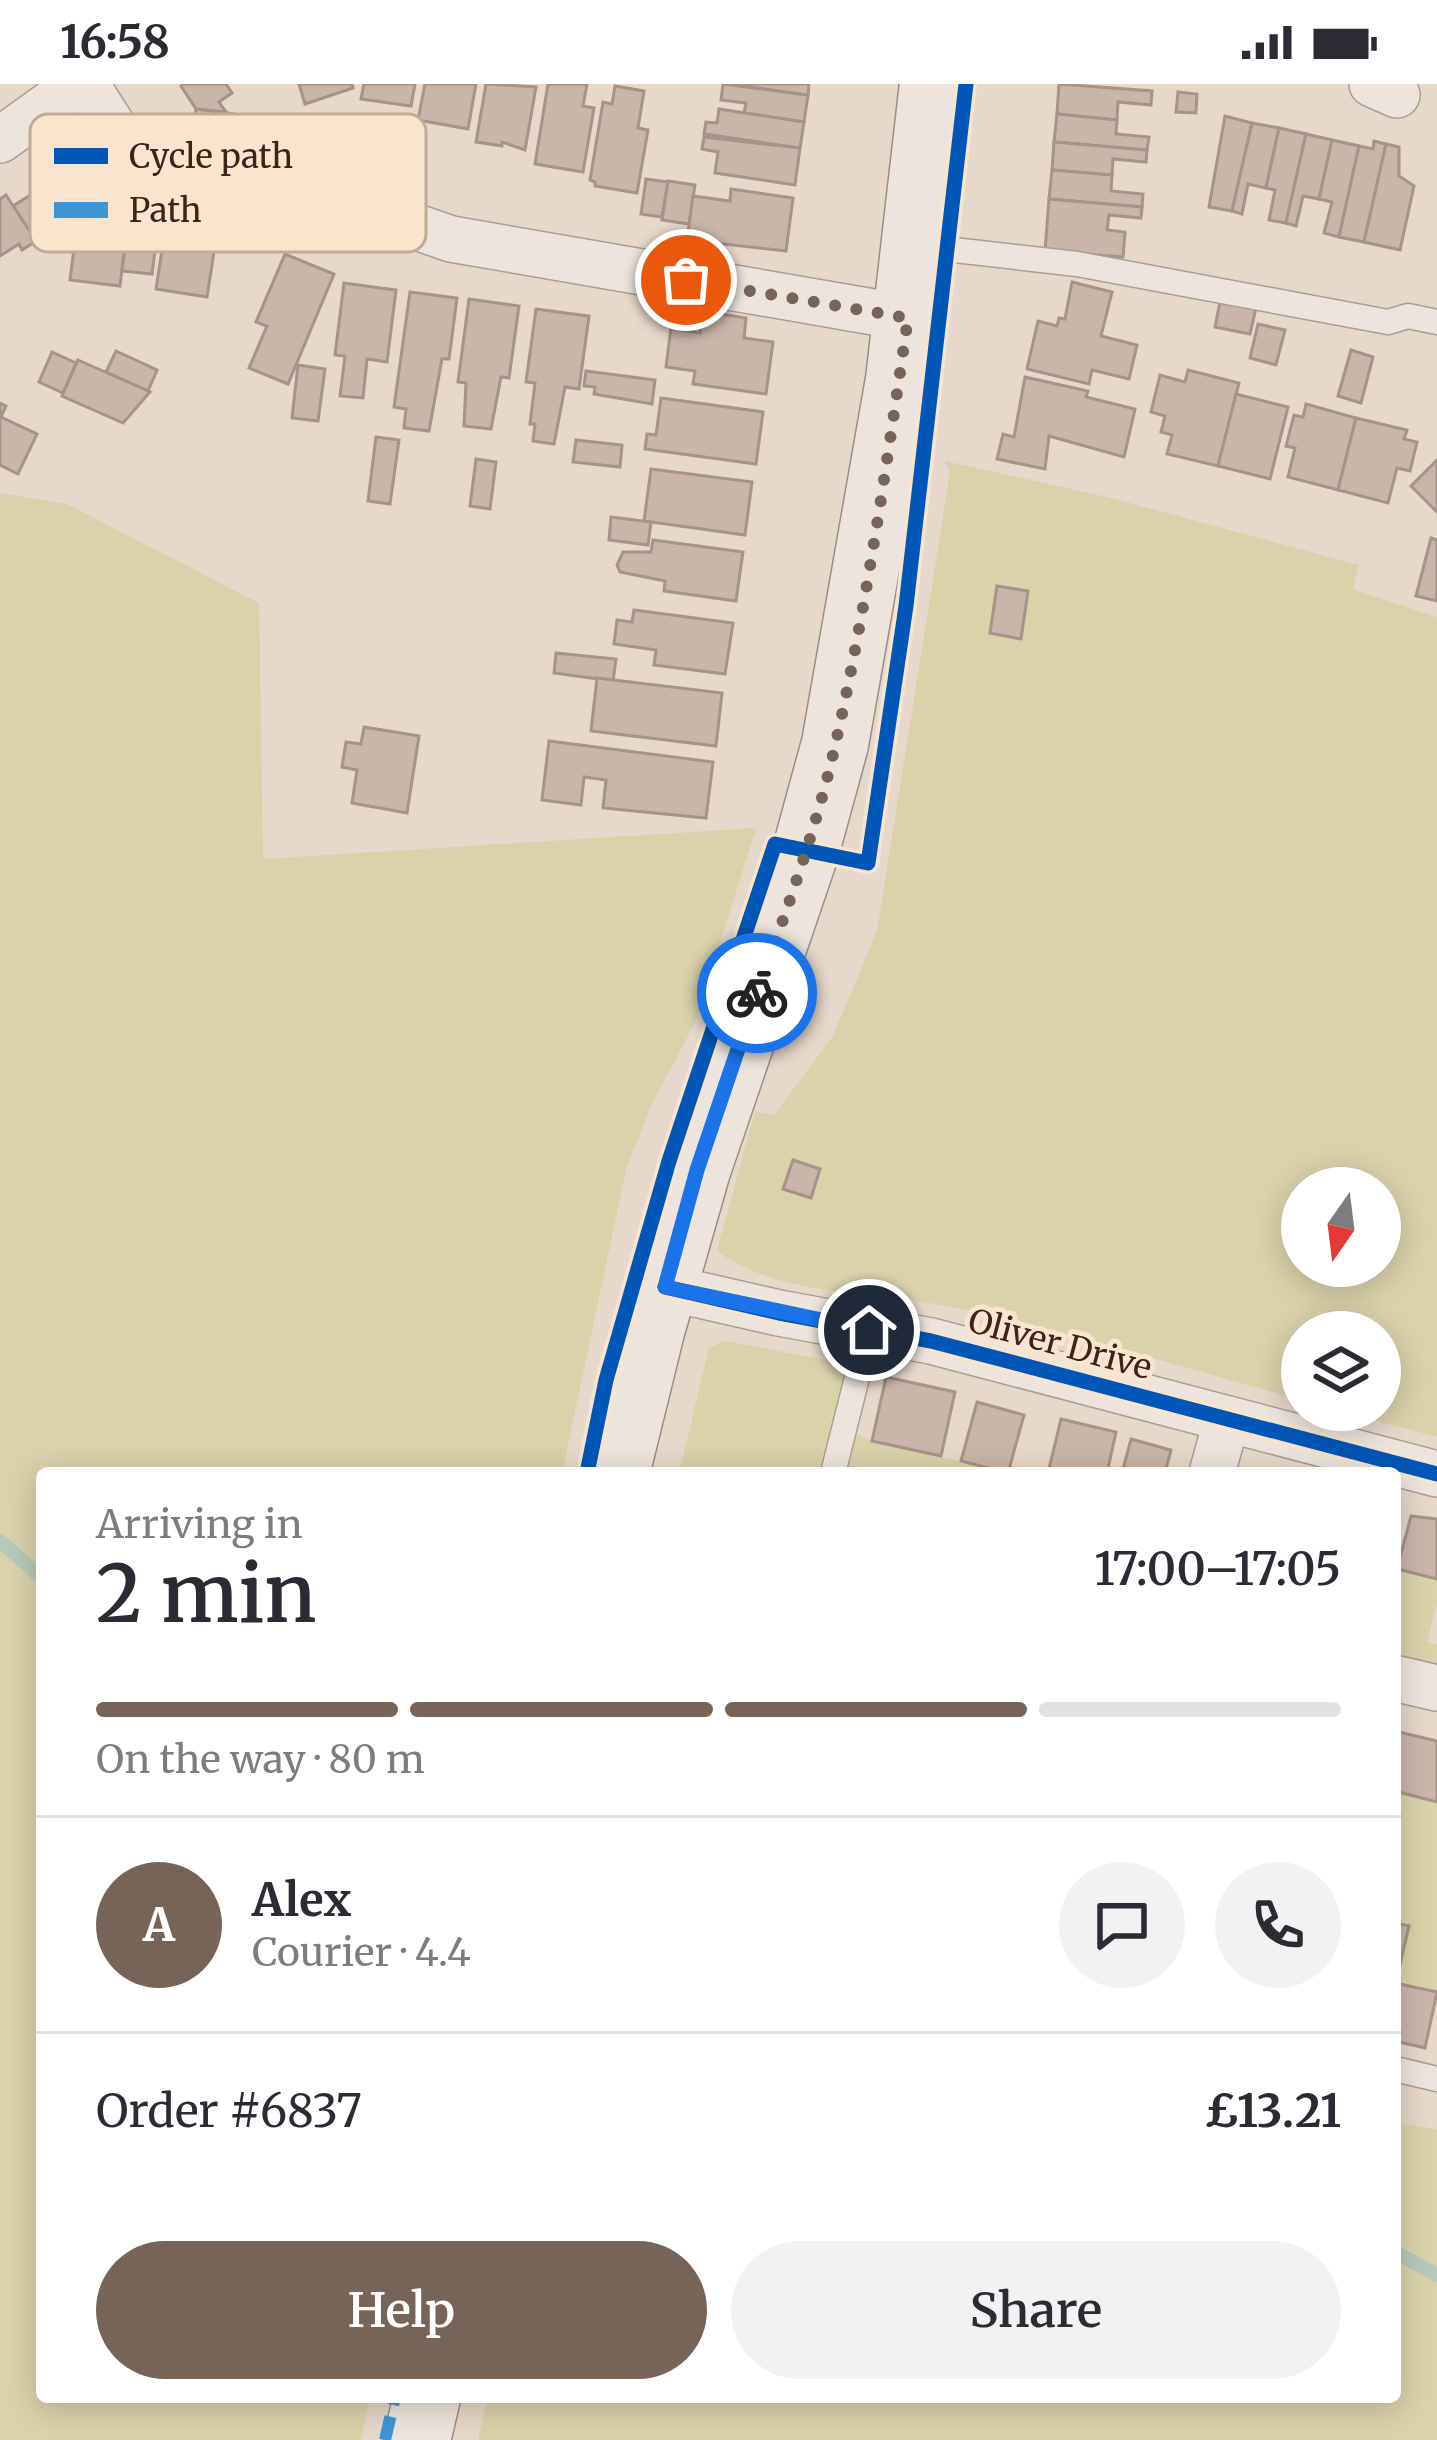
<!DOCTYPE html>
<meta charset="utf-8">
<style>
body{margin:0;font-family:Merriweather,serif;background:#f2f2f3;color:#2b2b33;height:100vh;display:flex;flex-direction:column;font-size:45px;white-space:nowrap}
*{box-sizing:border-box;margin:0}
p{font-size:39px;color:#7c7c81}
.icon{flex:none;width:66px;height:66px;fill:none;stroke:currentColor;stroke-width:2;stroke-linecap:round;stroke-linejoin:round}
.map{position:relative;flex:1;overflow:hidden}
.panel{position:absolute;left:36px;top:1383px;width:1365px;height:936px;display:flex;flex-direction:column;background:#fff;border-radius:12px;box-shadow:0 6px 30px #0003}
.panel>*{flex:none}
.needle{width:78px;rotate:194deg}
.buttons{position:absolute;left:1281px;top:1083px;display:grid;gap:24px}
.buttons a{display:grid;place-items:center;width:120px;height:120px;border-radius:50%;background:#fff;box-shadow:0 6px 30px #0003;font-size:60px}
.pin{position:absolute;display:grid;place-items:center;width:102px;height:102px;color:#fff;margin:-51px;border:6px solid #fff;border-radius:50%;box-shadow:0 3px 12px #0007}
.courier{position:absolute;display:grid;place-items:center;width:120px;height:120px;margin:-60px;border:9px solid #1a73e8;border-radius:50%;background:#fff;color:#222;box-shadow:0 3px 15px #0007}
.summary em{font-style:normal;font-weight:600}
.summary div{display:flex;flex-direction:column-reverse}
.summary{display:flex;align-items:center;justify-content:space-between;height:204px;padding:0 60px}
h1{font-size:78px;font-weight:600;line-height:90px}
.bar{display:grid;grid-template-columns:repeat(4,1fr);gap:18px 12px;align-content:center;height:144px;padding:0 60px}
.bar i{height:15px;border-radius:9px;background:#e1e1e2}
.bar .current{background:#766458}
.bar p{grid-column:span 4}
.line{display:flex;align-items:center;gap:30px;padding:0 60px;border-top:3px solid #e1e1e2}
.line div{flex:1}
.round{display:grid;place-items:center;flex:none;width:126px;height:126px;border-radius:63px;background:#f2f2f3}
.cta{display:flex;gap:24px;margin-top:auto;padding:24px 60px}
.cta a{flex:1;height:138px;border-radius:72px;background:#766458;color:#fff;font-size:48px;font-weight:600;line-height:138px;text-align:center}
.cta a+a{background:#f2f2f3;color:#2b2b33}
.status{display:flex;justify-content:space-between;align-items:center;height:84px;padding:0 60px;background:#fff;direction:ltr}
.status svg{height:33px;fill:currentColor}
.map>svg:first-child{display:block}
.green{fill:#dad2ab;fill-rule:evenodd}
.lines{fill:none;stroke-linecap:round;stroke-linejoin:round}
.stream{stroke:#b6c9ba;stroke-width:14}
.building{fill:#cab5aa;stroke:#a69389;stroke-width:3}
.service-casing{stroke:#ab9e94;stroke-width:27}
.minor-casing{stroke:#ab9e94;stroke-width:48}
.secondary-casing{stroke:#9a8d83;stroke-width:69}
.service{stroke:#ede5dd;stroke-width:24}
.minor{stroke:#ede5dd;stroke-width:45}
.secondary{stroke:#ede5dd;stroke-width:66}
.quiet{stroke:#3e95d4;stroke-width:12;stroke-dasharray:24 12;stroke-linecap:butt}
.cycleway-casing{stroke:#f9e5ce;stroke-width:22}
.cycleway{stroke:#0057b8;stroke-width:15}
.done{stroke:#766458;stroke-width:12;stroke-dasharray:0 21.6}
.route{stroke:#1a73e8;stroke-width:15}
.labels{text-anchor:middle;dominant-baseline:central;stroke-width:10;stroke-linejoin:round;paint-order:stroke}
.street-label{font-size:33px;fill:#3a251b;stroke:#f9e5ce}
.key{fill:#f9e5ce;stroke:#c0ab98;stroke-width:3}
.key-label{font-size:33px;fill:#3a251b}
</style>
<div class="status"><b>16:58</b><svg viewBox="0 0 49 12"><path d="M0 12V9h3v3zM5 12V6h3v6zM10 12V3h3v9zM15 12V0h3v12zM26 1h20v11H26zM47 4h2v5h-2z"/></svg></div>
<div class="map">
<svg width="1437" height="2356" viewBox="0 0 1437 2356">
<rect width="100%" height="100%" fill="#e6d8ca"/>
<g class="green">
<path d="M945 377 1111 414 1359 481 1353 505 1437 533V1353L1338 1326H1380V1248H1302V1316C1184 1284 1066 1247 947 1222 870 1206 783 1214 717 1167L755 1027 774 1031 833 952 877 847 950 389ZM1302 1104H1380V1182H1302Z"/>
<polygon points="0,409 67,420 259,519 263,775 756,744 695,939 653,1018 627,1081 562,1389 42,1389 42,2313 370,2313 361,2356 0,2356"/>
<polygon points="725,1257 848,1280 819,1389 679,1389 709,1264"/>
<polygon points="854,1349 872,1357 1007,1389 843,1389"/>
<polygon points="1397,1485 1437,1495 1437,1521 1427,1558 1437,1561 1437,1582 1395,1571"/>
<polygon points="1395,1707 1437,1718 1437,1908 1395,1899 1409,1843 1395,1839"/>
<polygon points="1395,2039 1437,2045 1437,2356 478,2356 487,2313 1395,2313"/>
</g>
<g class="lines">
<g class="stream">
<polyline points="0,1457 42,1494"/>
<polyline points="1395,2168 1437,2191"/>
</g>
</g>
<g class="building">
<polygon points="183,0 226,0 232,9 219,18 226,28 196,25 181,2"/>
<polygon points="299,0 352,0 353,4 305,20"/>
<polygon points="364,0 415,0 411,22 361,15"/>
<polygon points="425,0 476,0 468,45 418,36"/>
<polygon points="486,0 536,3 525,66 502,58 502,62 476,58"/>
<polygon points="548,0 587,0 583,22 594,24 583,88 535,80"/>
<polygon points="723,0 808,11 804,38 744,29 746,19 721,16"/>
<polygon points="730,0 809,0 808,11"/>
<polygon points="1059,0 1152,7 1151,21 1118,18 1117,36 1057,30"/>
<polygon points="615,2 644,7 638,44 648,46 637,109 595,102 595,98 590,96 603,18 612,20"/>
<polygon points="1178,8 1197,10 1196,29 1176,28"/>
<polygon points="196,25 282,36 281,40 297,42 291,87 260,86 254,125 216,119 222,81 189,77"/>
<polygon points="719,25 804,38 800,64 704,50 706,38 717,39"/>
<polygon points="1057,30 1117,36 1116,50 1149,53 1147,66 1054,58"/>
<polygon points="1225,32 1252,39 1232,127 1209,123"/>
<polygon points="1252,39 1279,44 1266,104 1248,100 1242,130 1232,127"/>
<polygon points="1279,44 1306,50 1286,139 1269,136 1275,106 1266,104"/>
<polygon points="1306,50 1332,56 1319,115 1303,112 1296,142 1286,139"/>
<polygon points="704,53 800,64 795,101 715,89 718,68 702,65"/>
<polygon points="1332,56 1359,62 1339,153 1324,149 1332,118 1319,115"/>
<polygon points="1374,57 1386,60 1364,158 1339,153 1359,62 1373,65"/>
<polygon points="1054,58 1147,66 1146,78 1113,75 1112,91 1052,86"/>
<polygon points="1386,60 1399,63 1399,92 1414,102 1400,166 1364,158"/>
<polygon points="1052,86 1112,91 1111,107 1143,110 1142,123 1049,115"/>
<polygon points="646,95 668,98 662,133 641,130"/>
<polygon points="668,97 695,101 689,140 662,136"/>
<polygon points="43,103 65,137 36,157 13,122"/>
<polygon points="731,105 793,114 786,167 687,156 693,112 730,117"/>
<polygon points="81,110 130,116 120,202 70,196"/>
<polygon points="6,111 36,157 22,166 19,160 0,172 0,115"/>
<polygon points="1049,115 1142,123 1141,134 1109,131 1107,146 1125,148 1123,173 1045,167"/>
<polygon points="169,121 220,129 207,213 156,205"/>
<polygon points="127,147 157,151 152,190 122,187"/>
<polygon points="285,170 334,190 288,300 249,284 267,242 256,238"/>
<polygon points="1072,198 1112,208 1101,252 1137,261 1129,295 1092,286 1089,300 1027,285 1038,237 1057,242 1059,234 1065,235"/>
<polygon points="344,199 396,206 387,278 367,275 363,314 340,312 345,272 335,271"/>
<polygon points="410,208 457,214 449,275 442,275 429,347 404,344 406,325 394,323"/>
<polygon points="469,215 519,222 509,294 501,293 491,345 464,342 466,299 458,298"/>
<polygon points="1220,218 1256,224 1250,250 1215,243"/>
<polygon points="536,225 589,232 579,305 565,303 554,360 533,357 535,340 530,340 535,299 526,298"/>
<polygon points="703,227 746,234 744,254 773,258 766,310 693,300 695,287 666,283 671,244 700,249"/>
<polygon points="1258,240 1285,246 1276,281 1250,274"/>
<polygon points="1351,266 1373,273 1361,319 1338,312"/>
<polygon points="116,267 157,286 148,307 106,288"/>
<polygon points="52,268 76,279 63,309 39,298"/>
<polygon points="78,276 148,307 150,308 123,339 62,312"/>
<polygon points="298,281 325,285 318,337 292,334"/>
<polygon points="1188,286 1239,299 1218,382 1167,370 1172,351 1161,348 1165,332 1151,328 1160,291 1185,298"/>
<polygon points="586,287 655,296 652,320 594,310 595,303 584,302"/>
<polygon points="1025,293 1088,307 1086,313 1135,325 1124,373 1049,352 1045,385 997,375 1003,350 1014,353"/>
<polygon points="1236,310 1288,323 1270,395 1218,382"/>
<polygon points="661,314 763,328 756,380 645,365 647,350 656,351"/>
<polygon points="0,319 6,322 1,333 37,350 18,390 0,381"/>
<polygon points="1306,320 1356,334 1338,406 1288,393 1295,364 1286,362 1294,331 1303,333"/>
<polygon points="1356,334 1407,346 1404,355 1417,358 1410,387 1397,384 1388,419 1338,406"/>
<polygon points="376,353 399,356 390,420 368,417"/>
<polygon points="576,356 622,361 620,383 573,378"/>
<polygon points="476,375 496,378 490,425 470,422"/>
<polygon points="1437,376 1437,428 1411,402"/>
<polygon points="651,385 752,398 745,451 644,437"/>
<polygon points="611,433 651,438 648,461 609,456"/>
<polygon points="1431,454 1437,456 1437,517 1416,512"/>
<polygon points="653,456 743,468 736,517 664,507 665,497 620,488 617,481 623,468 651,468"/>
<polygon points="997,502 1028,507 1021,555 990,549"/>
<polygon points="634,526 733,539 725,590 654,581 656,566 614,560 617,536 632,538"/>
<polygon points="556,569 616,575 613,597 554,589"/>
<polygon points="597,594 722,609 716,662 591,647"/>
<polygon points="364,643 419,652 407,729 352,719 357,686 342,683 346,658 361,660"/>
<polygon points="549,657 713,678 706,734 603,724 606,696 584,693 581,721 542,716"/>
<polygon points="793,1076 820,1085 811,1114 783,1105"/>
<polygon points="886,1293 955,1308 941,1372 872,1357"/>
<polygon points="977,1318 1024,1331 1008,1389 961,1377"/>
<polygon points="1061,1335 1116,1348 1107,1389 1048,1389"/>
<polygon points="1131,1355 1171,1366 1165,1389 1122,1389"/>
<polygon points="1411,1432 1437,1435 1437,1495 1397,1485"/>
<polygon points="1395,1647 1437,1657 1437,1718 1395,1707"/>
<polygon points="1395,1839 1409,1842 1399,1885 1395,1884"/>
<polygon points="1395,1899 1437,1908 1425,1964 1395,1957"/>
</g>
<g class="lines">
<defs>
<g id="service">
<polyline points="919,162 1077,180 1388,238 1408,232 1437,238"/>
<polyline points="833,1389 869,1246"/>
<polyline points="1395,1985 1437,1995"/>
</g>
<g id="minor">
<polyline points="86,0 114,44"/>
<polyline points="1372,0 1397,11"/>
<polyline points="0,56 78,0"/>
<polyline points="379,124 405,139 451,155 908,234"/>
<polyline points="665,1203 779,1229 931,1257 1437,1390"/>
<polyline points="1212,1389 1227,1335"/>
<polyline points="1398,1595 1437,1604"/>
</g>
<g id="secondary">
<polyline points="616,1389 651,1247 697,1086 806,766 835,660 899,296 933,0"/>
<polyline points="417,2356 427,2313"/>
</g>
</defs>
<use href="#service" class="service-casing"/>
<use href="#minor" class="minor-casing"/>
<use href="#secondary" class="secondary-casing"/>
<use href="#service" class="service"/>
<use href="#minor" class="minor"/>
<use href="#secondary" class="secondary"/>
<polyline class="quiet" points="385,2356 395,2313"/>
<defs>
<g id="cycleway">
<polyline points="665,1203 779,1229 931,1257 1437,1390"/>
<polyline points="587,1389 606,1296 669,1077 775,760 868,779 906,522 966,0"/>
</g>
</defs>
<use href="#cycleway" class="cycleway-casing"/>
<use href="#cycleway" class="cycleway"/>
</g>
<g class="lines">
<path class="done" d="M686 196 908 234C887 377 867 521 835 662 816 746 786 828 757 909"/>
<polyline class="route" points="757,909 697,1086 665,1203 869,1246"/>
</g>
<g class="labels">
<g class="street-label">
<text transform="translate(1060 1260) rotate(15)">Oliver Drive</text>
</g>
</g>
<rect x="30" y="30" width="396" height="138" rx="18" class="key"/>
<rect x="54" y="64" width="54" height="16" fill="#0057b8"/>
<rect x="54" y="118" width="54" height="16" fill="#3e95d4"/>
<g class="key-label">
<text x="129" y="84">Cycle path</text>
<text x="129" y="138">Path</text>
</g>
</svg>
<div class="buttons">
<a><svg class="needle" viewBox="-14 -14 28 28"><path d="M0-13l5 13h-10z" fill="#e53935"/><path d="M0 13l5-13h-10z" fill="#7c7c81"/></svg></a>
<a><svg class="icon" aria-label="layers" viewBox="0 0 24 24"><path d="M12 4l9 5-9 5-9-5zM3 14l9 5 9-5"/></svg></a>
</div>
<div class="pin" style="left:686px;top:196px;background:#ea580c"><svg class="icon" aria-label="bag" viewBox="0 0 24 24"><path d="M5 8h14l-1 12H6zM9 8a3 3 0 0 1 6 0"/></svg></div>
<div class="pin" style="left:869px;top:1246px;background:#1f2937"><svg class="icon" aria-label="home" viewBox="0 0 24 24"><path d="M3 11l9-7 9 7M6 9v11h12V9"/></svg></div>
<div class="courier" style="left:757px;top:909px"><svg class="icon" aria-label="bike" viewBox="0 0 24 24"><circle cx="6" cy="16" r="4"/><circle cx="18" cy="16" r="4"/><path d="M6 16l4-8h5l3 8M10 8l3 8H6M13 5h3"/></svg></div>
<section class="panel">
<div class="summary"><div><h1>2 min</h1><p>Arriving in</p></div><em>17:00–17:05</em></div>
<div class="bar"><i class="current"></i><i class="current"></i><i class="current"></i><i></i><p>On the way · 80 m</p></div>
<div class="line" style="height:216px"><b class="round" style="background:#766458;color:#fff">A</b><div><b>Alex</b><p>Courier · 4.4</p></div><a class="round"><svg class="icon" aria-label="chat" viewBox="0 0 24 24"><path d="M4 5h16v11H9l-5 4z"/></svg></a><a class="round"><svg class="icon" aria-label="phone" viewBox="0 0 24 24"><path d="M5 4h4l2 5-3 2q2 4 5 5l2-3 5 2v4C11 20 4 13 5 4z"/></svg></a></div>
<div class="line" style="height:156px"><div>Order #6837</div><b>£13.21</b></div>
<div class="cta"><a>Help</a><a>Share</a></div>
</section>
</div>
